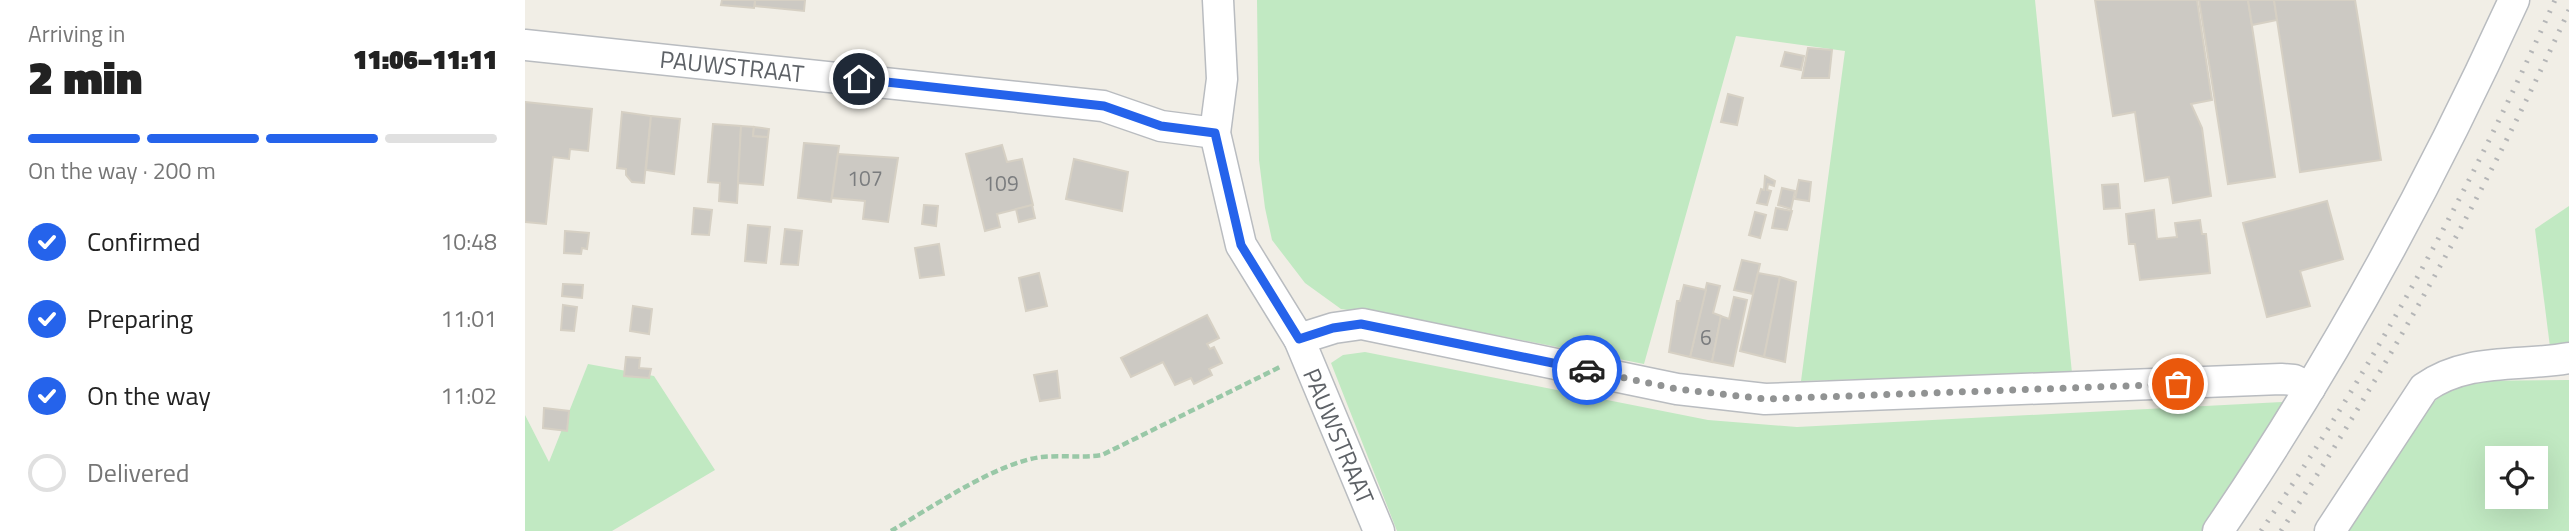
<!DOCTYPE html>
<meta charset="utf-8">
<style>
body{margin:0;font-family:"Titillium Web",sans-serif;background:#f2f2f2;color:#222;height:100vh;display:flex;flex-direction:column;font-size:26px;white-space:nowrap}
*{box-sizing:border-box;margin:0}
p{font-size:23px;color:#767676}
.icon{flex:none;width:38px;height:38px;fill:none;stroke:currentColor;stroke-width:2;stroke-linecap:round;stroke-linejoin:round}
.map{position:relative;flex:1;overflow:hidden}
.drawer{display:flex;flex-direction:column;background:#fff;width:525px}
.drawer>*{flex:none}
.buttons{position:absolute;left:1960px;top:446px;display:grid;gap:14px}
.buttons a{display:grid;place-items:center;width:63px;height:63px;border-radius:0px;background:#fff;box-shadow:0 7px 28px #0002;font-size:35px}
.pin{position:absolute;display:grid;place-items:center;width:60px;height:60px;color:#fff;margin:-30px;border:4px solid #fff;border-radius:50%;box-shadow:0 2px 7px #0007}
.courier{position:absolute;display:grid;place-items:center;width:70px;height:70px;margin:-35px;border:5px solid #2563eb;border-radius:50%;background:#fff;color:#222;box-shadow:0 2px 9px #0007}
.summary em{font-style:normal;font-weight:800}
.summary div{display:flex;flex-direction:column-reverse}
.summary{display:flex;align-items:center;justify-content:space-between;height:119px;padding:0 28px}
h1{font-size:46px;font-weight:800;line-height:52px}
.bar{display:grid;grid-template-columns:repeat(4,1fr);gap:10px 7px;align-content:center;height:84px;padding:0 28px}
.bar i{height:9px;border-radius:5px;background:#e0e0e0}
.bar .active{background:#2563eb}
.bar p{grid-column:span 4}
ol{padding:0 28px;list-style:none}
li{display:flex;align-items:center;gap:21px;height:77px}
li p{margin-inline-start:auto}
li .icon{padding:7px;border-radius:50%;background:#2563eb;color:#fff;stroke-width:4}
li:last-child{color:#767676}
li i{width:38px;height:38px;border:4px solid #e0e0e0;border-radius:50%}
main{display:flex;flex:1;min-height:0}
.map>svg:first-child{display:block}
.green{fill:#c1e9c2;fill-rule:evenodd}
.building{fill:#ccc9c3;stroke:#d6d0c4;stroke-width:2}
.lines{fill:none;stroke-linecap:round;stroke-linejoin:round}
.minor-casing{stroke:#b9bcc0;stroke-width:33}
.path{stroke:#99c8a7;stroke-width:4.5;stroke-dasharray:7 3.5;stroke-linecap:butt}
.minor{stroke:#fff;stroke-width:30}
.rail{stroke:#b5b6b7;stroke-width:5;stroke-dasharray:2 9;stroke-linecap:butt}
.done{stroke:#919393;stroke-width:7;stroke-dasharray:0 12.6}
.route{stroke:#2563eb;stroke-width:9}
.labels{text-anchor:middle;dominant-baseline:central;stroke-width:5;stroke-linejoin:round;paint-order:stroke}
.number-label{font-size:21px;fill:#7a7c7e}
.street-label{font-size:24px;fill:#5e6267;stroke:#fff}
</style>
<main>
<section class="drawer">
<div class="summary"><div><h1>2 min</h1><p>Arriving in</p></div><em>11:06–11:11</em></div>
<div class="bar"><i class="active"></i><i class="active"></i><i class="active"></i><i></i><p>On the way · 200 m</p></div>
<ol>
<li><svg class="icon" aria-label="check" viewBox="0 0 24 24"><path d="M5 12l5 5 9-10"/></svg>Confirmed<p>10:48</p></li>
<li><svg class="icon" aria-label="check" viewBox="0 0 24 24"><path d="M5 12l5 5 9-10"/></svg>Preparing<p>11:01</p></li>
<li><svg class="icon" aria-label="check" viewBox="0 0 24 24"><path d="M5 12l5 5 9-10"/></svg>On the way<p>11:02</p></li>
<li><i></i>Delivered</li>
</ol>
</section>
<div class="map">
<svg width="2044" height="531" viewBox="0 0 2044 531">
<rect width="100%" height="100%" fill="#f1eee6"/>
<g class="green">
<polygon points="732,0 1510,0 1547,373 1276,381 1320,51 1211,36 1119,364 884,318 816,309 780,283 747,240 740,208 734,160"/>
<polygon points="2044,206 2044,344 2025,347 2010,229"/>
<polygon points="840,352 1183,420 1272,427 1757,402 1761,412 1682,531 872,531 806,363 818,355"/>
<polygon points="63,364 129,376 190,470 87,531 0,531 0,415 24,462"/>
<path d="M2044 380V531H1821L1907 404 1923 388 1944 381ZM1972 458H2011V497H1972Z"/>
</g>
<g class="building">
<polygon points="197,0 230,0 229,8 196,5"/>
<polygon points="230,0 280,0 279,11 230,6"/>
<polygon points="1570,0 1672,0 1687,100 1666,104 1677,128 1686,196 1648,203 1644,177 1620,181 1610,112 1588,116"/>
<polygon points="1674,0 1723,0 1750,177 1703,184"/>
<polygon points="1723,0 1749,0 1752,20 1727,25"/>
<polygon points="1749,0 1830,0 1856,160 1775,172"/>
<polygon points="1283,48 1307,50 1304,78 1277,78"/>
<polygon points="1260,52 1279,56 1276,70 1256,66"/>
<polygon points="1203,94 1218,98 1212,125 1196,122"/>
<polygon points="0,102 67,109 63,151 45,149 44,159 28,157 21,224 0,222"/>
<polygon points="97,112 126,116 119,183 107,182 101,175 101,169 92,168"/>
<polygon points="126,116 155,119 149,174 121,170"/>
<polygon points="188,124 216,126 212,203 194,201 195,183 183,182"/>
<polygon points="216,126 229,127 228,136 243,137 238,185 213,183"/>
<polygon points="229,127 244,129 243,137 228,136"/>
<polygon points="279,143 314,146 306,202 273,198"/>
<polygon points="477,145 482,162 497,159 508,205 472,214 475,227 460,231 441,154"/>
<polygon points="313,154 373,158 363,222 338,219 340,201 307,198"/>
<polygon points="549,159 603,172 597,211 541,199"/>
<polygon points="1240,176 1250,181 1249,186 1243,184 1242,190 1246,191 1242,205 1232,203 1236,189 1239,190"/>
<polygon points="1274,180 1286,182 1284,201 1270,199"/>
<polygon points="1593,184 1595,208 1579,209 1577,185"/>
<polygon points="1257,188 1270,191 1266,209 1253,205"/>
<polygon points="1802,201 1818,259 1775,271 1785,306 1742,317 1718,223"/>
<polygon points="399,205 413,206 411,226 397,224"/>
<polygon points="507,205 510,218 494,222 491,209"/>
<polygon points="169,208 187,210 184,235 167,234"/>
<polygon points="1251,208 1267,211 1262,230 1247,228"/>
<polygon points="1629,210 1632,239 1652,237 1650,223 1675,220 1677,234 1681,234 1685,273 1615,280 1610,244 1604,244 1601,214"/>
<polygon points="1230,212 1241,215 1235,238 1224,235"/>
<polygon points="223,225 245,227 241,263 220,261"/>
<polygon points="260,229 277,231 273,265 256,264"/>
<polygon points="40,231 64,233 62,249 57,248 56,254 39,253"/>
<polygon points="414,244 419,275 395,278 390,248"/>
<polygon points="1217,260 1235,264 1228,294 1209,290"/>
<polygon points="514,273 522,306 501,311 494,278"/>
<polygon points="1233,273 1255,277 1239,357 1215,351"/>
<polygon points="1255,277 1271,282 1260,362 1239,357"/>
<polygon points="1182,283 1195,286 1188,313 1196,316 1187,362 1165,357"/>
<polygon points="38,284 58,285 57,298 37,296"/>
<polygon points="1159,285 1181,290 1165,357 1144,352 1152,301 1155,301"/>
<polygon points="1209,297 1222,300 1208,366 1187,362 1196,316 1204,319"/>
<polygon points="38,305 52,307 49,331 36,330"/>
<polygon points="108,306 127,309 124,334 105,331"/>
<polygon points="682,315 694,338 682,344 685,349 689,347 697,363 684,369 687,375 669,384 666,378 650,385 638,362 606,377 596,358"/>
<polygon points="101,357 115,358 114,368 126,369 124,378 99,376"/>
<polygon points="532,371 535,398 515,401 509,375"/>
<polygon points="19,408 44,411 42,431 18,428"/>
</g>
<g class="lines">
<defs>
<g id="minor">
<polyline points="693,0 697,79 690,133 716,245 774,339 854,531"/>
<polyline points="0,45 578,106 636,126 690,133"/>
<polyline points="774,339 809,328 837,324 1152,389 1240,399 1756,379 1769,380 1785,388"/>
<path d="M1693 531C1807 364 1905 184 1989 0"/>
<path d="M1805 531 1899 388C1943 357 1994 367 2044 358"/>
</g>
</defs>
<use href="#minor" class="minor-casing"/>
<path class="path" d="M366 531C406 508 472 462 517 457 537 455 557 458 577 455L757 366"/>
<use href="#minor" class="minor"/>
<g class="rail">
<path d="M1736 531C1850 365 1948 184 2030 0"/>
<path d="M1756 531C1865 364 1961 191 2044 10"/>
</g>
</g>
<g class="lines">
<polyline class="done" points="1062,370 1152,389 1240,399 1653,384"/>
<polyline class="route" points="334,79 579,106 636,126 690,133 716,245 774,339 808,328 836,324 1062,370"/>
</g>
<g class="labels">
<g class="number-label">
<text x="340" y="178">107</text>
<text x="476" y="183">109</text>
<text x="1181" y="337">6</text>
</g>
<g class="street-label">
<text transform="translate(207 66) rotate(6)">PAUWSTRAAT</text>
<text transform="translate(814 436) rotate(67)">PAUWSTRAAT</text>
</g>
</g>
</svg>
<div class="buttons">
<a><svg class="icon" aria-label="locate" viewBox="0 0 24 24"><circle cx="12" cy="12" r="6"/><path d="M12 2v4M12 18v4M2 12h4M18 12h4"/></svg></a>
</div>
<div class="pin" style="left:1653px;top:384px;background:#ea580c"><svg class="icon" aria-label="bag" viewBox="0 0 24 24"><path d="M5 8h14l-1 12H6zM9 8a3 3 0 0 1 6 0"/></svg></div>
<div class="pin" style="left:334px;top:79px;background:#1f2937"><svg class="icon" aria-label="home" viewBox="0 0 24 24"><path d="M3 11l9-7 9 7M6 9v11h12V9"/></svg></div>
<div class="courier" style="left:1062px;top:370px"><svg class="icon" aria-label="car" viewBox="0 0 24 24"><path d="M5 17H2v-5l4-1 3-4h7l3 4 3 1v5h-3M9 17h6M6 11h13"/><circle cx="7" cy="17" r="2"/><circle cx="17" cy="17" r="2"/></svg></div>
</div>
</main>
